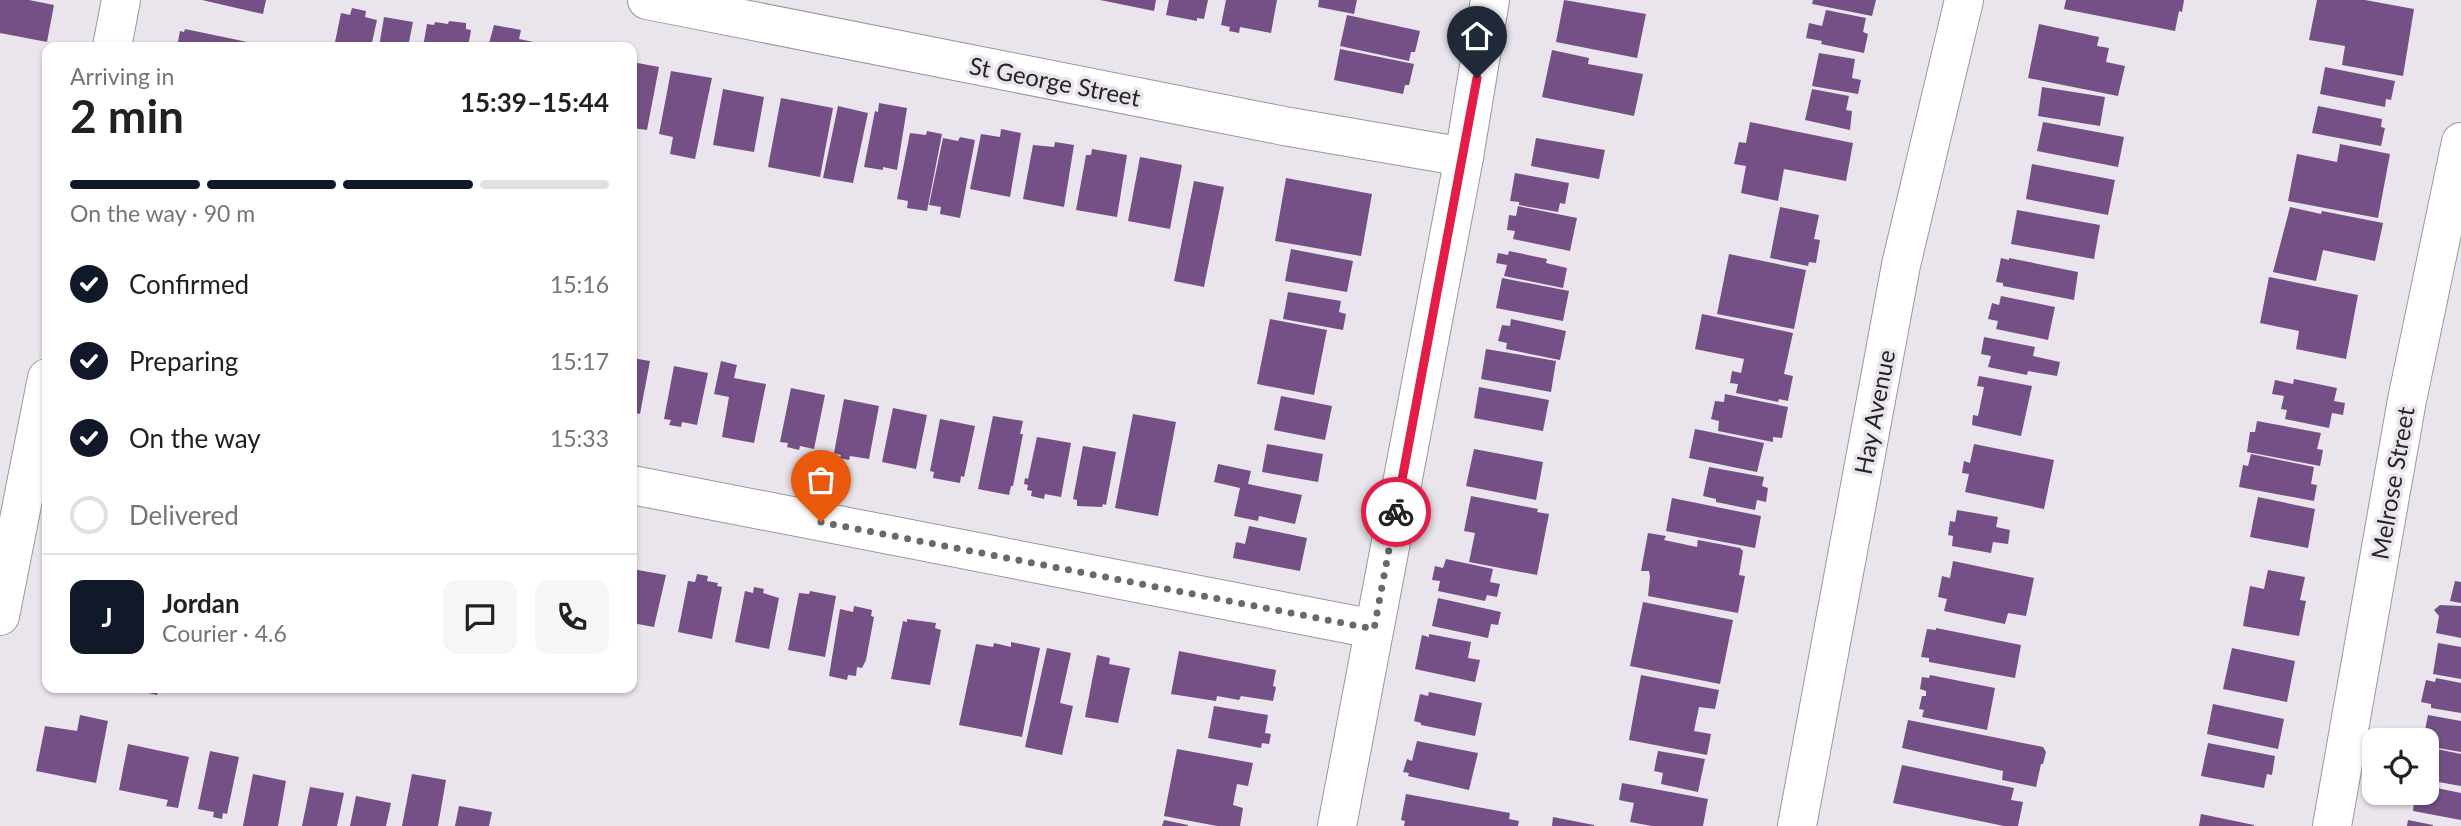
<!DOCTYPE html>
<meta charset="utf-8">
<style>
body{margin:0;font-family:Lato,sans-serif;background:#f6f6f6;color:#202124;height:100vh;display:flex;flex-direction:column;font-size:26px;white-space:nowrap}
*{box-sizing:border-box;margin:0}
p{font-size:23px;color:#757577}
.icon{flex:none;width:38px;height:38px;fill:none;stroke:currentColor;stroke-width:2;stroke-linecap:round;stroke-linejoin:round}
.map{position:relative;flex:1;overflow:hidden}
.side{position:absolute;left:42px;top:42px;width:595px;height:651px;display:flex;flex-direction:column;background:#fff;border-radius:14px;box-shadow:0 2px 5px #0004}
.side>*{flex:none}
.buttons{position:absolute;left:2362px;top:728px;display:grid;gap:14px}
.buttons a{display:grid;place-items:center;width:77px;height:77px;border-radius:14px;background:#fff;box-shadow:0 2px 5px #0004;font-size:35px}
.pin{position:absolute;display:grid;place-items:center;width:60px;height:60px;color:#fff;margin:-72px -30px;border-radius:50% 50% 50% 0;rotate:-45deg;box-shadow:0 0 7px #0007}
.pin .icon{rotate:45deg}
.courier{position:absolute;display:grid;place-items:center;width:70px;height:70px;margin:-35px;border:5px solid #e11d48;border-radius:50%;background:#fff;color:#222;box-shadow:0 2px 9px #0007}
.overview em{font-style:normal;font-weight:700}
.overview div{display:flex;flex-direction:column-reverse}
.overview{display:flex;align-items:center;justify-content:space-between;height:119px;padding:0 28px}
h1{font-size:46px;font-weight:700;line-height:52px}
.bar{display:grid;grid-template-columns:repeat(4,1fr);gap:10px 7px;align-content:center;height:84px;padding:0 28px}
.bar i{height:9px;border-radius:5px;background:#e0e0e0}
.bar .selected{background:#111827}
.bar p{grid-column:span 4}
.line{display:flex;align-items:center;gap:18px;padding:0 28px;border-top:2px solid #e0e0e0}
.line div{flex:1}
.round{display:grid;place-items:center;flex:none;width:74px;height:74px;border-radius:14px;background:#f6f6f6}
ol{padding:0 28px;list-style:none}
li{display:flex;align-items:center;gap:21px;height:77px}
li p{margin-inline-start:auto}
li .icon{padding:7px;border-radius:50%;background:#111827;color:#fff;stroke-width:4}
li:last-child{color:#757577}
li i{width:38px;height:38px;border:4px solid #e0e0e0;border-radius:50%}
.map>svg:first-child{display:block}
.building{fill:#745086}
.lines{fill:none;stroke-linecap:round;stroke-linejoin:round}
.minor-casing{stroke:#9b979e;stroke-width:40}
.minor{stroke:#fff;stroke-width:38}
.done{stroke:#6b686c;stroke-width:7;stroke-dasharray:0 12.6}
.route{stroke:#e11d48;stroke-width:9}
.labels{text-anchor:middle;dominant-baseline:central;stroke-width:7;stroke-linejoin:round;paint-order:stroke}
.street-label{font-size:24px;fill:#262427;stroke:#eae5ec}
</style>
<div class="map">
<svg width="2461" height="826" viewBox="0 0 2461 826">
<rect width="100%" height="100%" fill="#eae5ec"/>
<g class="building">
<polygon points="0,0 29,0 54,5 47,42 0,33"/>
<polygon points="202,0 266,0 263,14"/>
<polygon points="1100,0 1156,0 1154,11"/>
<polygon points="1169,0 1208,0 1204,19 1197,18 1197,21 1166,15"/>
<polygon points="1226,0 1277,0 1271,33 1240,27 1239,33 1229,31 1230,27 1221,25"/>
<polygon points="1319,0 1357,0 1354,14 1318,7"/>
<polygon points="1564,0 1646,14 1637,58 1556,42"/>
<polygon points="1813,0 1876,0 1872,16 1812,4"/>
<polygon points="2066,0 2184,0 2182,12 2179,11 2175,31 2064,9"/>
<polygon points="2317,0 2365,0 2414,9 2403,76 2342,65 2345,46 2309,40"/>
<polygon points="352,8 366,11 365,17 377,20 371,47 334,47 341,13 350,15"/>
<polygon points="1826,10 1866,18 1863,32 1868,34 1864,53 1821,44 1822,41 1806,38 1809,23 1822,26"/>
<polygon points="1347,15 1420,31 1415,52 1411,52 1409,61 1340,46"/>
<polygon points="384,17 413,22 408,47 379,47"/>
<polygon points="449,21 466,23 466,29 471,30 468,47 423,47 427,24 434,25 435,22 448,24"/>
<polygon points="2039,24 2099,37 2097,46 2109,48 2106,62 2125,66 2118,96 2028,78"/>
<polygon points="494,25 521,30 519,39 538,43 537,47 488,47"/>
<polygon points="185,29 257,44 256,47 177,47 180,31 184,32"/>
<polygon points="1340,49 1414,64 1409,85 1405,85 1403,94 1334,80"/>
<polygon points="1552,50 1589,58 1588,64 1643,74 1634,116 1542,97"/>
<polygon points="1819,53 1855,59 1852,78 1861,80 1858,94 1812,86"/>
<polygon points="632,62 659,67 647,130 632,128"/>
<polygon points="2325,67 2395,81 2391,100 2386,99 2385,107 2320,94"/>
<polygon points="671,71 712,78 695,159 670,154 673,137 659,134"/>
<polygon points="2042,87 2105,97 2100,126 2038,116"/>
<polygon points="723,89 764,97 754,152 713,145"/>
<polygon points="1812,89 1849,96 1846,110 1852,111 1850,130 1805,120"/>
<polygon points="781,98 833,108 820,177 768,167"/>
<polygon points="879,103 907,108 897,170 883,167 883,170 864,167 875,111 878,112"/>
<polygon points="838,106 868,113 853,183 823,178"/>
<polygon points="2318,106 2382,119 2381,127 2385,128 2381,146 2312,133"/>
<polygon points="1750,122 1853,143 1846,181 1784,169 1778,201 1741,193 1746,166 1734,164 1739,142 1746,143"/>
<polygon points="2043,122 2124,137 2118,167 2037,151"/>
<polygon points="1001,129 1021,133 1010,197 970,189 981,134 1000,137"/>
<polygon points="927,131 942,134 927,211 907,208 908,201 897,199 910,133 926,135"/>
<polygon points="960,137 975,140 960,218 940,214 941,207 929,205 943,138 958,141"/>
<polygon points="1536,138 1605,150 1599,179 1531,166"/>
<polygon points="1055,142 1074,145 1064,207 1023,199 1033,145 1054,147"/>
<polygon points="2340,144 2390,154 2378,218 2288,201 2297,154 2337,162"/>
<polygon points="1092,149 1127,155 1117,217 1076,210 1086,155 1091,155"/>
<polygon points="1140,157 1182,165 1170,229 1128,221"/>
<polygon points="2032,164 2115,180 2108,215 2026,199"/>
<polygon points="1515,173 1569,183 1565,204 1560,203 1558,212 1519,205 1519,202 1510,201"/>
<polygon points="1286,178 1372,194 1361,256 1275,241"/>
<polygon points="1194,181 1224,187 1204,287 1174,281"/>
<polygon points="1518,206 1577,218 1570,251 1513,239 1515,231 1507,230 1509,215 1516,216"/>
<polygon points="1780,207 1819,215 1814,239 1820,240 1816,263 1809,262 1808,266 1770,258"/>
<polygon points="2290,207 2321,214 2322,211 2383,223 2375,261 2323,250 2316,281 2273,272"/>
<polygon points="2017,210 2100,225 2094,259 2011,244"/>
<polygon points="1291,249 1353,261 1347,292 1285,281"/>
<polygon points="1509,251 1547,259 1546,263 1567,268 1563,288 1504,276 1507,265 1496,263 1498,253 1508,255"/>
<polygon points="1729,254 1806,270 1794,329 1717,314"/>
<polygon points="2001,258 2009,260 2009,258 2078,272 2074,300 2003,286 2003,283 1996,282"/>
<polygon points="2269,277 2358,295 2346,359 2296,349 2299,331 2260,323"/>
<polygon points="1502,278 1569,291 1563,321 1496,308"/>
<polygon points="1288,292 1341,301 1339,312 1346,314 1343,330 1283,319"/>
<polygon points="2001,296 2055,307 2048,340 1996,329 1998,321 1988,319 1992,303 1999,305"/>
<polygon points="1702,314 1793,333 1784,374 1793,376 1788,401 1779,399 1778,402 1736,393 1738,384 1730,383 1732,371 1741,373 1744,359 1695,349"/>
<polygon points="1270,319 1327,330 1314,395 1257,384"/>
<polygon points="1511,319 1566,331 1560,360 1506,349 1507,343 1498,341 1502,325 1510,326"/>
<polygon points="1984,337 2035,347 2033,356 2060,362 2057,376 2028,371 2027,375 1988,367 1991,356 1981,354"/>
<polygon points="1486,349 1556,361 1551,392 1481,379"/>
<polygon points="632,358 650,361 640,414 632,412"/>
<polygon points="721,361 737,365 734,378 766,384 754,443 722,437 729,397 714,394"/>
<polygon points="674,366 708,373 697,425 682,422 681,427 669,425 671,420 664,419"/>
<polygon points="1979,376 2032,386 2021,436 1972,425 1973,415 1978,416 1984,387 1977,386"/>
<polygon points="2294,379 2337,388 2334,401 2345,403 2343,415 2332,413 2329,428 2285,419 2287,410 2281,409 2284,396 2272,394 2275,380 2293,384"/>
<polygon points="1479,387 1549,400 1543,431 1474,418"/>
<polygon points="791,388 825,395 814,449 800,446 799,450 787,447 788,443 780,442"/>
<polygon points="1725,394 1788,407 1782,438 1773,437 1773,442 1718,431 1719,421 1711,419 1715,401 1724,402"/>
<polygon points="1281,396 1332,406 1325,440 1274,430"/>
<polygon points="844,399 879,406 869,459 850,456 849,460 840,458 841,455 834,453"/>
<polygon points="893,408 927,415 916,469 882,462"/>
<polygon points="1133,414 1176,422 1158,516 1115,508"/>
<polygon points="993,416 1023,421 1020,434 1023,434 1013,486 1011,486 1009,495 978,489"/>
<polygon points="940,419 975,426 964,477 961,476 960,483 933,478 934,472 930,471"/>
<polygon points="2257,421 2321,433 2317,449 2323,450 2320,466 2247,452 2250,432 2255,432"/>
<polygon points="1695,429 1764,443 1757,472 1689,458"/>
<polygon points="1037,437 1071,443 1061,497 1045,494 1044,499 1031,496 1032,491 1027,490 1028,485 1024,484 1025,478 1028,479"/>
<polygon points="1267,444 1323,454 1318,482 1262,472"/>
<polygon points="1974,444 2054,460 2044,509 1965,492 1969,474 1962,473 1964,461 1970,463"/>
<polygon points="1083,446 1116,452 1106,505 1103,504 1102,507 1077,506 1077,500 1073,499"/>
<polygon points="1474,449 1543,462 1536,500 1466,486"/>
<polygon points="2251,454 2314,467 2311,484 2317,485 2314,501 2239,487 2243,465 2248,466"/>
<polygon points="1218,464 1251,471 1248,484 1302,495 1295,524 1259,516 1258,521 1234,516 1240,488 1214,482"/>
<polygon points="1709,467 1764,477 1762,486 1768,488 1766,502 1757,500 1755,510 1716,502 1716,499 1703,496"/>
<polygon points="1471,496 1538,509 1537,512 1549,514 1537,575 1469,562 1475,533 1464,531"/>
<polygon points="2258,497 2315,509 2308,548 2250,537"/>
<polygon points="1672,498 1761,516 1755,548 1666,531"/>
<polygon points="1957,510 1998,517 1996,527 2010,530 2008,544 1993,542 1991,553 1952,546 1953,536 1948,535 1950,521 1955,522"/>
<polygon points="1249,526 1307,538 1300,571 1233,558 1236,542 1245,544"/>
<polygon points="1648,533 1666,536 1664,540 1697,547 1698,540 1740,548 1743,551 1739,575 1745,576 1738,613 1648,596 1650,577 1649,571 1641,571"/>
<polygon points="1446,559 1493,569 1490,582 1500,584 1497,597 1487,595 1485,601 1438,591 1440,581 1432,580 1435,566 1443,568"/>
<polygon points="1953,561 2034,578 2026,616 2008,613 2005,624 1944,611 1947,599 1938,597 1942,576 1950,578"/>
<polygon points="632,569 666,575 654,627 632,623"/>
<polygon points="2268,570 2305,577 2300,600 2306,601 2299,636 2243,626 2250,586 2264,589"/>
<polygon points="697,574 708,576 707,581 718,583 717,586 722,587 712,639 678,632 688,581 695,582"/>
<polygon points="2455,581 2461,582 2461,603 2450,601"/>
<polygon points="754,587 764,589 763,593 779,598 769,649 735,642 745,591 753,593"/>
<polygon points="810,591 836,596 825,657 788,650 799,593 809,594"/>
<polygon points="1438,598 1501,612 1498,625 1491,624 1488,638 1432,626"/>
<polygon points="1643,602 1733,620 1720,684 1630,666"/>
<polygon points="2440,605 2461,606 2461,638 2436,633 2439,616 2434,610"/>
<polygon points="854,606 872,610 871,616 874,617 866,660 862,668 857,667 856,676 848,675 847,680 829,676 840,609 853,612"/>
<polygon points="907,619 936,623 935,628 941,630 930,685 891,679 903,621 907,622"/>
<polygon points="1936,628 2021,645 2015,678 1929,662 1929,658 1921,657 1927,629 1936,630"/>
<polygon points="1429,634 1471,642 1468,658 1480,660 1475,682 1415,669 1422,635 1429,637"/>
<polygon points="1011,642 1040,648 1022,737 959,725 976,644 993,647 994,643 1011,647"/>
<polygon points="2438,643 2461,647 2461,679 2433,674"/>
<polygon points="1047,648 1071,653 1060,703 1073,706 1062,755 1025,747"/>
<polygon points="2232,648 2295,661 2287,702 2223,689"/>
<polygon points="1179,651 1276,670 1273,686 1276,687 1273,701 1241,696 1239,700 1217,696 1216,701 1171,694"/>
<polygon points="1097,655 1110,658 1109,664 1130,668 1118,723 1085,717"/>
<polygon points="1641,675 1719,690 1715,709 1699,707 1694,731 1711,734 1707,755 1629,740"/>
<polygon points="1930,675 1995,688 1987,730 1922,717 1924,710 1919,709 1922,696 1926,696 1926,691 1920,689 1922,677 1929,678"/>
<polygon points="2436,678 2461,683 2461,713 2431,708 2431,704 2421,702 2426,680 2435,682"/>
<polygon points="126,688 159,688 157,695"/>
<polygon points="1429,692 1482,703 1475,736 1421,725 1421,723 1414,721 1420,694 1428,696"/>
<polygon points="2213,704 2284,719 2278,749 2207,734"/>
<polygon points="1214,706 1268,715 1265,733 1271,734 1269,744 1262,743 1261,748 1208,738"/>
<polygon points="80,715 108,721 96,783 36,771 45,726 77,731"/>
<polygon points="2428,715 2461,721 2461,752 2427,746 2427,740 2423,740"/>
<polygon points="1908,720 2043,747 2046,752 2043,764 2041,764 2036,787 2002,780 2003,771 1902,748"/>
<polygon points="1417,741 1478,753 1469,790 1408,776 1409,773 1403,772 1407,759 1412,761"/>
<polygon points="2208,743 2275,756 2272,775 2267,774 2264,788 2201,776"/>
<polygon points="128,744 189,757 178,808 166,806 168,800 119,790"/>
<polygon points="2427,747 2461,754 2461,786 2427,780"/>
<polygon points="1177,749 1253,763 1248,786 1237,784 1233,805 1243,808 1240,826 1217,826 1164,816"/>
<polygon points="210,751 239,757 227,814 223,813 222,819 213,817 214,812 198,809"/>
<polygon points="1658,751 1705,759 1698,792 1661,784 1663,773 1654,771"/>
<polygon points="1902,765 2014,788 2011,800 2023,802 2018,826 2004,826 1893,803"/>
<polygon points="253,774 286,781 278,826 243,826"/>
<polygon points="412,774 446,780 438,826 402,826"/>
<polygon points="1622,783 1708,799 1703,826 1652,826 1630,822 1634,803 1619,800"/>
<polygon points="2427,786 2461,793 2461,820 2413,811 2415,793 2427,793"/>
<polygon points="310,787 344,793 337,826 302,826"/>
<polygon points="1406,794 1510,813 1509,819 1519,821 1518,826 1404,826 1405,821 1401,820"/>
<polygon points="356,796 391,803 386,826 350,826"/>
<polygon points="459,806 492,812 489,826 455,826"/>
<polygon points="2201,814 2254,825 2254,826 2199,826"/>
<polygon points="1553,817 1594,825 1594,826 1552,826"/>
<polygon points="1164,820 1188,825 1188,826 1162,826"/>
<polygon points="2408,820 2433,825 2433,826 2407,826"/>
</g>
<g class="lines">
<defs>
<g id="minor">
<polyline points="647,0 1284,126 1464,157"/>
<polyline points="112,47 121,0"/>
<polyline points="632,485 1374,629"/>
<polyline points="0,616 47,378"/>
<polyline points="1337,826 1464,157 1490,0"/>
<polyline points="1797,826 1901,265 1964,0"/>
<polyline points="2332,826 2407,400 2461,142"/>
</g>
</defs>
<use href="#minor" class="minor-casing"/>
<use href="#minor" class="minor"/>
</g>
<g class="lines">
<polyline class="done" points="821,522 1374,629 1396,512"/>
<polyline class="route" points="1396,512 1477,78"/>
</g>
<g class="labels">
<g class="street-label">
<text transform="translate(1055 81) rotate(11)">St George Street</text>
<text transform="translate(1874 412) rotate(-79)">Hay Avenue</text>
<text transform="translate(2392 483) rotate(-80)">Melrose Street</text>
</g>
</g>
</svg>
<div class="buttons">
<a><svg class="icon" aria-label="locate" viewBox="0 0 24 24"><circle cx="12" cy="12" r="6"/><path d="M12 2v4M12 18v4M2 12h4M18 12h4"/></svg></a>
</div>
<div class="pin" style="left:821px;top:522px;background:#ea580c"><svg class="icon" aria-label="bag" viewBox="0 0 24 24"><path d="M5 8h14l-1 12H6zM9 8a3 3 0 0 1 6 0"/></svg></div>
<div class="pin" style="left:1477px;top:78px;background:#1f2937"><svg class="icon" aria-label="home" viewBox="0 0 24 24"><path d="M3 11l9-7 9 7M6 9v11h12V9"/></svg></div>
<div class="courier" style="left:1396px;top:512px"><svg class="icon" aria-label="bike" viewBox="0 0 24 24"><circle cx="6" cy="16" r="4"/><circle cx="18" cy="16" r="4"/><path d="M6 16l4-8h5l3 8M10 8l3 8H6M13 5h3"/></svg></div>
<section class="side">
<div class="overview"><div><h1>2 min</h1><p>Arriving in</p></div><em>15:39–15:44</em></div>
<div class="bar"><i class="selected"></i><i class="selected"></i><i class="selected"></i><i></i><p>On the way · 90 m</p></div>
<ol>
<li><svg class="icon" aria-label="check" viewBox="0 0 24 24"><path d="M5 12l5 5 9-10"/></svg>Confirmed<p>15:16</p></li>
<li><svg class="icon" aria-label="check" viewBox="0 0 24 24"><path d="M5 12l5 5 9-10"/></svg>Preparing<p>15:17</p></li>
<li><svg class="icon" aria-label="check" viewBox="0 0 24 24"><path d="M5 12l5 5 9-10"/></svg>On the way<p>15:33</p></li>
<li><i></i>Delivered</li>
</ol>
<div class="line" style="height:126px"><b class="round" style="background:#111827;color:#fff">J</b><div><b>Jordan</b><p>Courier · 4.6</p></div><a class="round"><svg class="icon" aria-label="chat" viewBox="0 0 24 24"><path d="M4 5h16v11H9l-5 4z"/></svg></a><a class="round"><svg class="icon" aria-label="phone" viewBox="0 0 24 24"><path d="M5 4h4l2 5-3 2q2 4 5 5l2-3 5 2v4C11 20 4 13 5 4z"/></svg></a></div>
</section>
</div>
